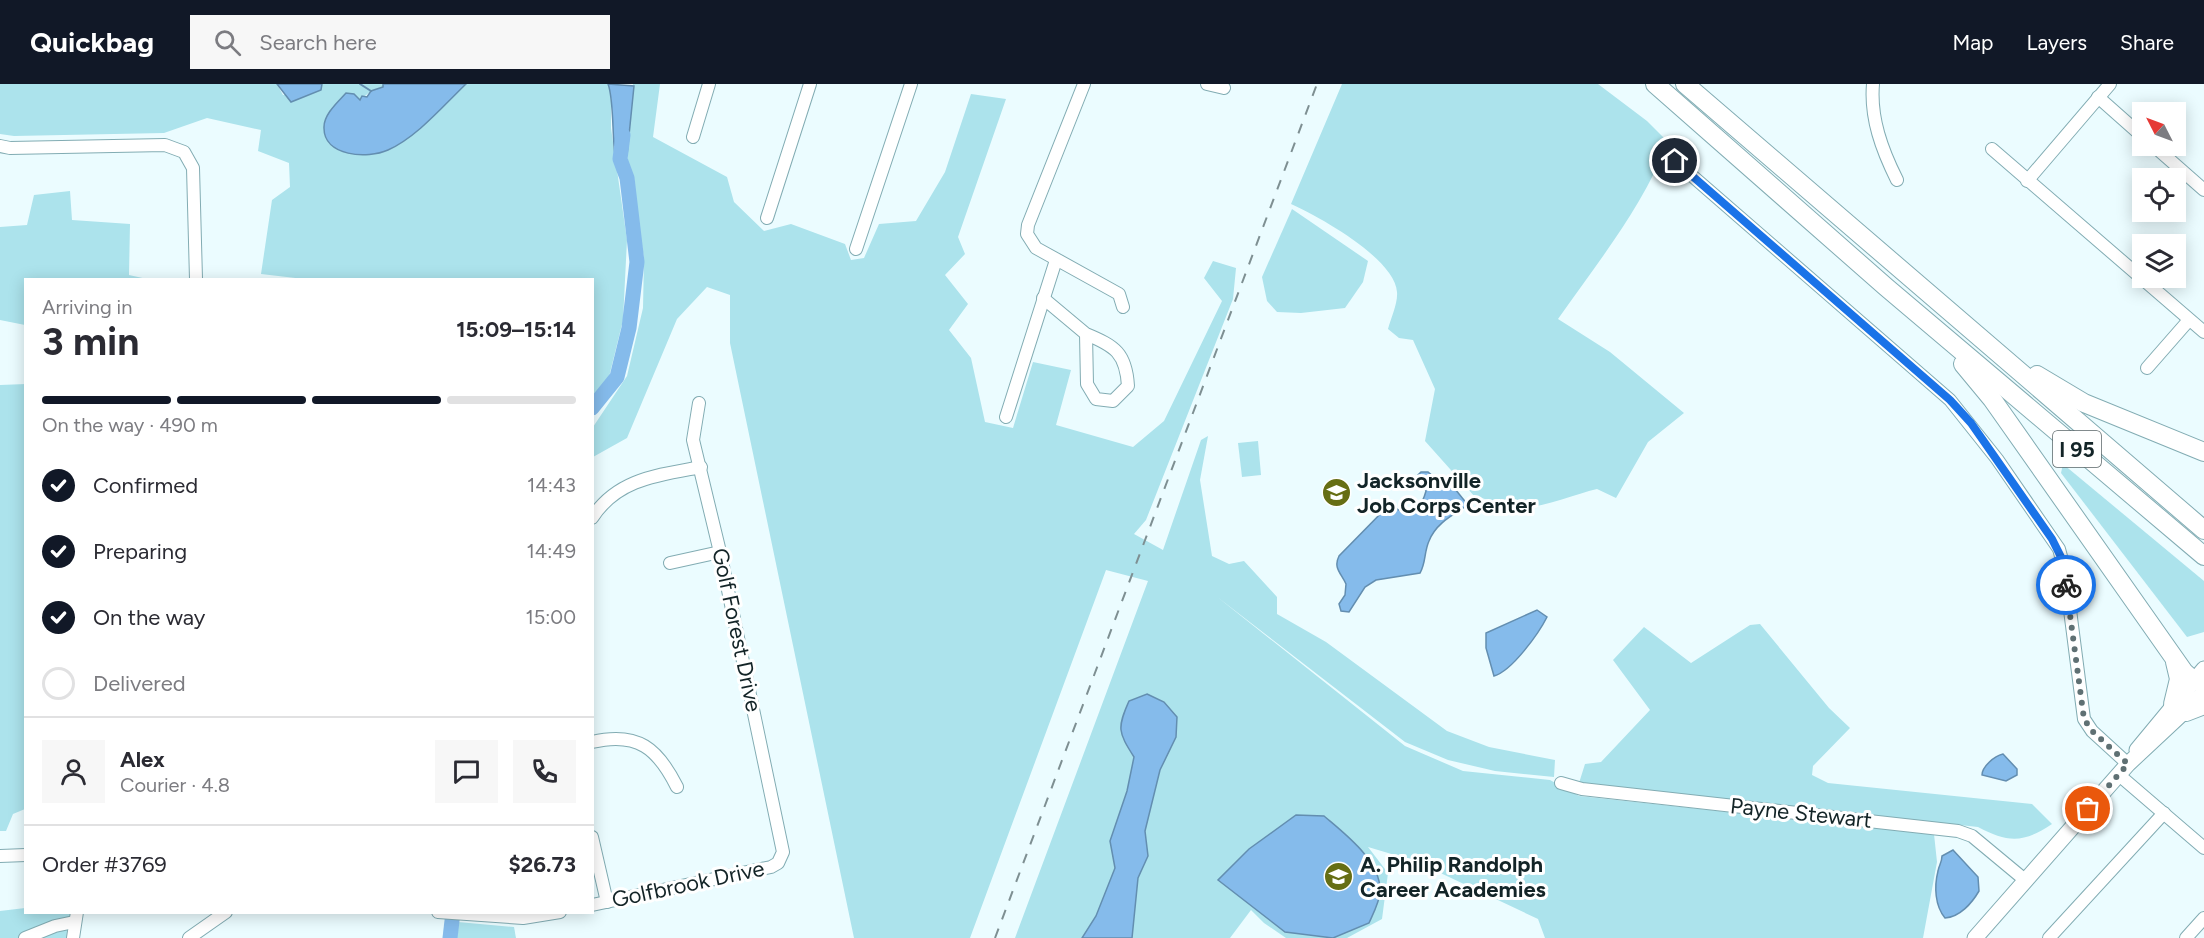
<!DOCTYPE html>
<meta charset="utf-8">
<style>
body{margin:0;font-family:Figtree,sans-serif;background:#f7f7f7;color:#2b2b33;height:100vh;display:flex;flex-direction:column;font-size:22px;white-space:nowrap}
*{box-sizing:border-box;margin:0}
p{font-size:20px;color:#7c7c81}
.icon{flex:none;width:33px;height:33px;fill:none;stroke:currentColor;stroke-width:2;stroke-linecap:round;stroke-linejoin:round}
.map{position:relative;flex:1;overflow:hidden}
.details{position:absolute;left:24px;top:194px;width:570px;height:636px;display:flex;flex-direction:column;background:#fff;border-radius:0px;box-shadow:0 3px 15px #0003}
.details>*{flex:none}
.needle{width:39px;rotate:312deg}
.fabs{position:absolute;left:2132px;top:18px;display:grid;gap:12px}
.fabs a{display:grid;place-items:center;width:54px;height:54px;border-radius:0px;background:#fff;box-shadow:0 3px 15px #0003;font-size:30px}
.pin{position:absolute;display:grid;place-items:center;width:51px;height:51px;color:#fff;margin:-26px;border:3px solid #fff;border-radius:50%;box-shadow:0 2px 6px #0007}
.courier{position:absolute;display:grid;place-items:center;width:60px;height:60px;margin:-30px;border:4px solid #1a73e8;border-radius:50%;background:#fff;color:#222;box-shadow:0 2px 8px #0007}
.head em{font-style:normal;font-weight:700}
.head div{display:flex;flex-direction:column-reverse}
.head{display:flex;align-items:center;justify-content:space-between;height:102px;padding:0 18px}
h1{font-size:39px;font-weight:700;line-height:45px}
.bar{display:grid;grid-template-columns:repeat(4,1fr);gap:9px 6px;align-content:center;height:72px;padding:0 18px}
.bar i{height:8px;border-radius:4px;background:#e1e1e2}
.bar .active{background:#111827}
.bar p{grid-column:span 4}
.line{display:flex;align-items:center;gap:15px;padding:0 18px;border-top:2px solid #e1e1e2}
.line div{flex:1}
.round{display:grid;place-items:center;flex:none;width:63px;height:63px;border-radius:0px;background:#f7f7f7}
ol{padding:0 18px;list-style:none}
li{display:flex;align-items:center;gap:18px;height:66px}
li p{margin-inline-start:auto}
li .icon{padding:6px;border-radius:50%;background:#111827;color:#fff;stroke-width:4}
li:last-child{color:#7c7c81}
li i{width:33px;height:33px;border:3px solid #e1e1e2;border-radius:50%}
header{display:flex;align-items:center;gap:36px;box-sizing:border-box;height:84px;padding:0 30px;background:#111827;color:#fff}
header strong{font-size:28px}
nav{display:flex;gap:33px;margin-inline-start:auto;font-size:21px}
.search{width:420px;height:54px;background:#f7f7f7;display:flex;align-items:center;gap:15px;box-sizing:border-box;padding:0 21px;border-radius:0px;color:#7c7c81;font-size:22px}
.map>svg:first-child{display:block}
.green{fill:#ace3ec}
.water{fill:#85bbeb;stroke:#638eb0;stroke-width:1.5}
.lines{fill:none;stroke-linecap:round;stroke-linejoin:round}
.stream{stroke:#638eb0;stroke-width:2}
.river{stroke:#85bbeb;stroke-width:15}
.minor-casing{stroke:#82acb3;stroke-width:14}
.major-casing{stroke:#82acb3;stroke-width:17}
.highway-casing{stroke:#82acb3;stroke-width:20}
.minor{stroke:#fff;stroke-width:12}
.major{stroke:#fff;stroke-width:15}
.highway{stroke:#fff;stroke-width:18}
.rail{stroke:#7e8f92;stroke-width:2;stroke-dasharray:10 10;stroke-linecap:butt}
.done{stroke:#5f7073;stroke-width:6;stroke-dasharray:0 10.8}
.route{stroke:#1a73e8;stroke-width:8}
.labels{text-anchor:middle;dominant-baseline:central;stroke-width:6;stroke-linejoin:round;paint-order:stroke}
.shield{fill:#fff;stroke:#5a6668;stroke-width:1.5}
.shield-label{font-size:21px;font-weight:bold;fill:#132427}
.poi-label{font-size:22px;font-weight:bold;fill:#132427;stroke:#fff;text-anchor:start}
.street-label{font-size:22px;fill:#132427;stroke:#fff}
</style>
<header>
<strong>Quickbag</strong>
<div class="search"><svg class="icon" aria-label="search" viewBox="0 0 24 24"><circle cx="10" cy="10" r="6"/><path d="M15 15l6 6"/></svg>Search here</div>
<nav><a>Map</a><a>Layers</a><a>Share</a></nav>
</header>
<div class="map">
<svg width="2204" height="854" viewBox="0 0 2204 854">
<rect width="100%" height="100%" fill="#ebfcff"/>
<g class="green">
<polygon points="0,0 277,0 283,11 321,6 322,0 383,0 383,3 371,7 360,16 330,26 417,46 466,0 608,0 611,8 611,44 627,156 623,236 609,293 593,313 592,195 304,195 261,190 272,116 290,103 289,79 258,67 261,46 207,34 164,49 14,52 0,50"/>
<polygon points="633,0 660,0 653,53 727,93 734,118 764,147 791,140 845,160 851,176 864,174 879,140 916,137 945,88 971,10 1006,15 958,153 965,170 945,191 968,220 949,246 971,274 985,338 1013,344 1033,278 1071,286 1056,341 1133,363 1164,337 1222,217 1204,194 1213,177 1236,184 1233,215 1146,436 1134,450 1163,466 1201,356 1208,352 1200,396 1212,472 1229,480 1244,477 1277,513 1277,530 1326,558 1447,647 1489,663 1555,676 1554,693 1495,687 1448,676 1405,658 1216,512 1405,662 1463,687 1550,696 1579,712 1934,750 1937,778 1923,854 1545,854 1538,835 1415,777 1368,763 1388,789 1382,835 1347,854 1286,854 1264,839 1251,826 1230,854 1015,854 1148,497 1106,486 970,854 854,854 730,259 730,211 707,203 677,235 627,354 593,373 593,343 627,292 643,224 644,174 627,71"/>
<path d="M1342 0H1598L1647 37 1668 58C1642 124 1598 178 1558 235L1610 268 1684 329 1648 358 1616 414 1597 405C1571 411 1532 429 1506 423 1495 420 1487 414 1475 413L1425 357 1435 305 1413 256 1399 254 1388 245C1391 234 1398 219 1397 208 1395 175 1320 133 1291 120Z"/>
<polygon points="70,107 72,136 130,140 129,191 147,195 26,195 25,241 0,236 0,143 27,141 34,111"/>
<polygon points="1292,125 1368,177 1363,198 1345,224 1301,229 1277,228 1267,217 1262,193"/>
<polygon points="26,300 25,725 13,730 6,747 0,747 0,301"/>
<polygon points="1258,357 1261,391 1242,393 1238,359"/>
<polygon points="2063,380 2204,497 2204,548 2187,553 2061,389"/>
<path d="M1760 540 1829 624 1850 644 1813 682 1812 691 1828 699 2032 720 2052 740C2024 759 2008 759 1978 743L1579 699 1585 680 1601 678 1650 626 1613 576 1644 543 1691 579 1750 541Z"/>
<polygon points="25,824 26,828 73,828 67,854 0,854 0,827"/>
<polygon points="458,838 514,843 516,854 457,854"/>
</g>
<g class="water">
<polygon points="277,0 322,0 321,6 291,18"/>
<path d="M383 0H466C443 22 417 53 388 66 368 75 323 73 324 43 324 30 338 18 346 9L354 10 360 16 362 12 367 13 371 7 383 3Z"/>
<path d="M608 0 634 2 627 71H615C612 51 614 15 608 0Z"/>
<path d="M1421 388H1428L1445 402 1455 405 1468 421C1453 431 1436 439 1429 457 1424 468 1426 479 1420 489L1376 496 1365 503 1349 528 1341 527 1339 520 1345 511 1346 500C1341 489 1333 484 1339 472L1389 421C1395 422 1397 426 1403 428 1416 433 1423 418 1426 407L1418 391Z"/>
<path d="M1537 526 1547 533C1539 549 1512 587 1494 592L1486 564V549Z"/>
<path d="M1147 610 1164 618 1177 633 1176 653 1160 686 1145 747 1148 772 1138 794 1132 854H1082L1096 832 1115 784 1110 757 1127 707 1134 673C1118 648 1117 644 1129 617Z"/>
<path d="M2003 670 2017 685V691L2006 697 1982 691C1982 683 1994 672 2003 670Z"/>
<path d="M1296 731 1324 732C1345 750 1381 777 1380 807 1380 817 1373 830 1369 839L1333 854 1285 848 1218 796 1249 765Z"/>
<path d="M1953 766 1978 793 1979 807C1972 819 1960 833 1945 834 1935 822 1934 803 1938 787 1939 781 1942 778 1942 772Z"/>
</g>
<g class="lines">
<polyline class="stream" points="360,0 371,7"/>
<g class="river">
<polyline points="592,324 617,293 629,244 637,178 627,94 620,75 623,51"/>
<polyline points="450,854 453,828"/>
</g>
<defs>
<g id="minor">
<polyline points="1084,0 1028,141 1027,150 1036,164 1119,210 1123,223"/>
<polyline points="1207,0 1224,4"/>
<path d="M1873 0C1870 34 1882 66 1897 96"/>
<polyline points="2098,13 2142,52"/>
<polyline points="693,53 709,0"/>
<polyline points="0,62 10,64 165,61 184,68 193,84 196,195"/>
<polyline points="2154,62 2204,106"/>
<polyline points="1992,65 2204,248"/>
<polyline points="1675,77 1950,316 1997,375 2059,465 2065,487 2084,635 2092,647 2128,680"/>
<polyline points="2027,97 2110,0"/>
<polyline points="767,134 810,0"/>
<polyline points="856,165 911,0"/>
<path d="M1043 214 1086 250 1087 300 1096 315 1113 317 1128 302C1126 269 1115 262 1086 250"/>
<polyline points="2147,284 2189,236"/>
<polyline points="1006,333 1056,176"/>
<path d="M592 434C617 395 658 391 701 383"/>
<polyline points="670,479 720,468"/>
<path d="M592 658C638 647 658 665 677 703"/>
<polyline points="2119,691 2204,764"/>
<polyline points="1561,699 1582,705 1958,747 1972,752 2025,796"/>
<polyline points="592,753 607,818"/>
<polyline points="0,772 26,771"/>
<polyline points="592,821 771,783 778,779 783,768 720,468 693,356 699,319"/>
<polyline points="438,828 523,834 560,828"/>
<polyline points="25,854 55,842 74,838"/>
<polyline points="73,854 77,828"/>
<polyline points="189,854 226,828"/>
<polyline points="2049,854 2164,729"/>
<polyline points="2186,854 2204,834"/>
</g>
<g id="major">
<polyline points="2137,666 2204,585"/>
<polyline points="1975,854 2128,680 2204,609"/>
</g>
<g id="highway">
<polyline points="1655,0 1886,203 2204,472"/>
<polyline points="1685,0 2204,446"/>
<polyline points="1963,280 1992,315 2184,588 2194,597 2204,599"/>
<polyline points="2037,291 2084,319 2204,368"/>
<polyline points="2173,620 2179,595 2175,578"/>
<polyline points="2186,628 2204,621"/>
</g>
</defs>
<use href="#minor" class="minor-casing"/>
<use href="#major" class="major-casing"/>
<use href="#highway" class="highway-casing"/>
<use href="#minor" class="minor"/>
<use href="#major" class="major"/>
<use href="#highway" class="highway"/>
<polyline class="rail" points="995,854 1317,0"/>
</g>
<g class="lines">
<polyline class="done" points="2066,501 2084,635 2092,647 2128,680 2088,725"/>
<polyline class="route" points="1675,77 1950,316 1971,339 2052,455 2062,475 2066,501"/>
</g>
<defs>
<symbol id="university-disc" viewBox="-11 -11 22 22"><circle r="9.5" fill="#666e14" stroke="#fff"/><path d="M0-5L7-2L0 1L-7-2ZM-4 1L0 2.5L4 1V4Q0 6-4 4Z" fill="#fff"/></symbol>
<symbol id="school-disc" viewBox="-11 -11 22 22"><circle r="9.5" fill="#666e14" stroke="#fff"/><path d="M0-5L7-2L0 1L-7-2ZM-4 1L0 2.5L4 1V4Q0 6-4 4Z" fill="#fff"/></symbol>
</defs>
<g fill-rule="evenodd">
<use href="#university-disc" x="1320" y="392" width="33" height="33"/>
<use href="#school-disc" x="1322" y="776" width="33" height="33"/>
</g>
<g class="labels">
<rect class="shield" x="2053" y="347" width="48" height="36" rx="4.5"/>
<g class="shield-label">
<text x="2077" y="365">I 95</text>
</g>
<g class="poi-label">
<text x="1357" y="396">Jacksonville<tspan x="1357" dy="25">Job Corps Center</tspan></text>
<text x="1360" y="780">A. Philip Randolph<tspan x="1360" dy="25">Career Academies</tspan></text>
</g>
<g class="street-label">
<text transform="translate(737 546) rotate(78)">Golf Forest Drive</text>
<text transform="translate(1801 729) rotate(6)">Payne Stewart</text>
<text transform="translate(688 800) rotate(-12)">Golfbrook Drive</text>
</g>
</g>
</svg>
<div class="fabs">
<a><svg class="needle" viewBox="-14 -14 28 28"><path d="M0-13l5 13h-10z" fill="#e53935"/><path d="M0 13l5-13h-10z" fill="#7c7c81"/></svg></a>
<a><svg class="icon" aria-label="locate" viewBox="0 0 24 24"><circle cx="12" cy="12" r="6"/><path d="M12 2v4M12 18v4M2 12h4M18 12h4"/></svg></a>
<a><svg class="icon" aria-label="layers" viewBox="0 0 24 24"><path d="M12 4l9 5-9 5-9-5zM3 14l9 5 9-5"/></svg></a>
</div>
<div class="pin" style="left:2088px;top:725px;background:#ea580c"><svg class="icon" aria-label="bag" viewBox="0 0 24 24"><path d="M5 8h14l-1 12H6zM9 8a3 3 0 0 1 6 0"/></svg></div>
<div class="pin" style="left:1675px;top:77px;background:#1f2937"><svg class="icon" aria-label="home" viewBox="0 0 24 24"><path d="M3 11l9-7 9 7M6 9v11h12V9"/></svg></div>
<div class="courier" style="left:2066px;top:501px"><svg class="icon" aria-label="bike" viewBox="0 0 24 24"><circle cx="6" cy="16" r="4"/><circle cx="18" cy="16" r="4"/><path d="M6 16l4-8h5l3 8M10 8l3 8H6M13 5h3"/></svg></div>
<section class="details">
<div class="head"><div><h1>3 min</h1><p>Arriving in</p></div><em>15:09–15:14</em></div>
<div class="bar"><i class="active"></i><i class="active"></i><i class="active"></i><i></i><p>On the way · 490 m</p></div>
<ol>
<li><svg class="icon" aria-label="check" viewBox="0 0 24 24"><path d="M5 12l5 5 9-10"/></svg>Confirmed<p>14:43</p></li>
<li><svg class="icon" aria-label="check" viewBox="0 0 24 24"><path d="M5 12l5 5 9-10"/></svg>Preparing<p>14:49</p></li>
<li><svg class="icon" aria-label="check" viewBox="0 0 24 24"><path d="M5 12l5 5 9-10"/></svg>On the way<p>15:00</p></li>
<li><i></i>Delivered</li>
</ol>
<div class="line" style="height:108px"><a class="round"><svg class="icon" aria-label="person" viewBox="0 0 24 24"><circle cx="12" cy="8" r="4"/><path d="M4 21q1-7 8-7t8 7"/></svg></a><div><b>Alex</b><p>Courier · 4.8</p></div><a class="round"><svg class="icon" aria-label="chat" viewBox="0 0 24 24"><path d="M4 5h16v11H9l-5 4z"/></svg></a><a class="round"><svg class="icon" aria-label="phone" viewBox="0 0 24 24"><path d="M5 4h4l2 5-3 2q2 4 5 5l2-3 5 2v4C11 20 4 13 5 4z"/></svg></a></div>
<div class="line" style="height:78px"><div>Order #3769</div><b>$26.73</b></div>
</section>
</div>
